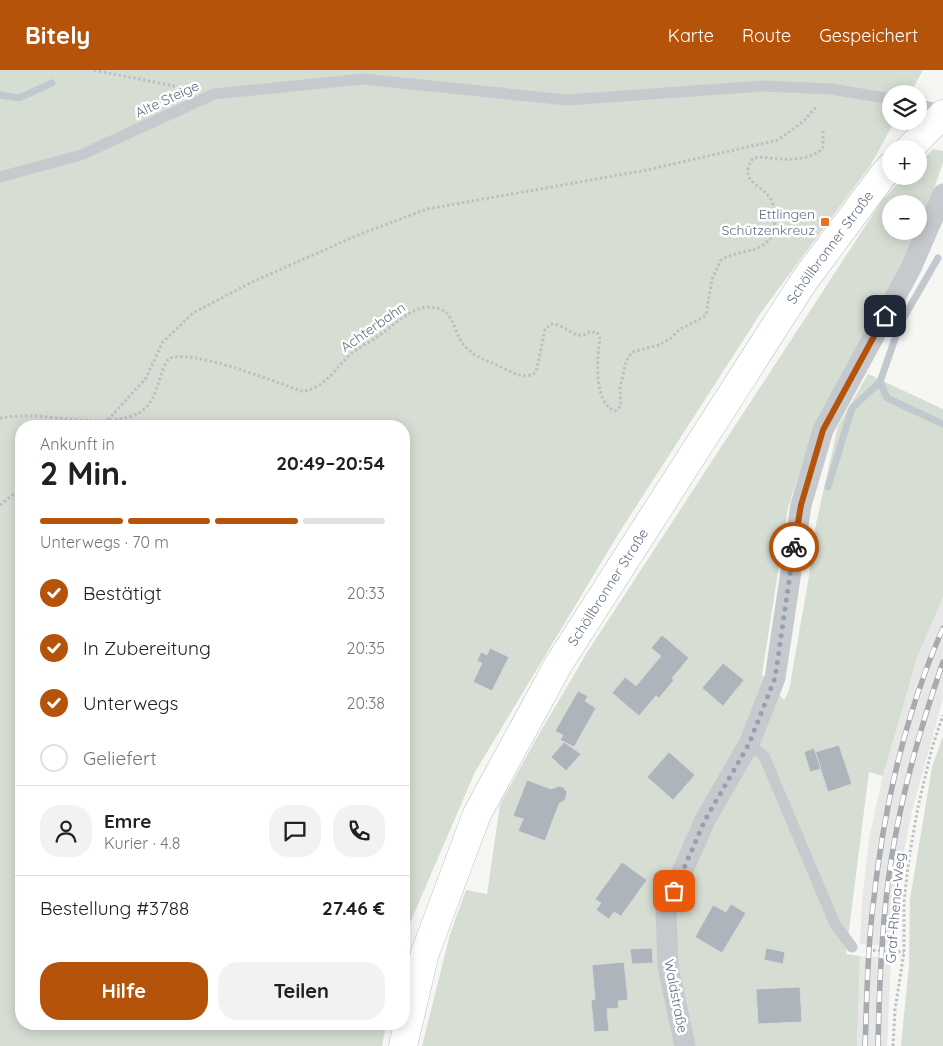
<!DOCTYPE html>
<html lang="de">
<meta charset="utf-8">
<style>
body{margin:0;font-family:Quicksand,sans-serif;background:#f2f2f2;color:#202124;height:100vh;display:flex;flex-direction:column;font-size:19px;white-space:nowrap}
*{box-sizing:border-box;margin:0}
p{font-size:16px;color:#757577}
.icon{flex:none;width:28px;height:28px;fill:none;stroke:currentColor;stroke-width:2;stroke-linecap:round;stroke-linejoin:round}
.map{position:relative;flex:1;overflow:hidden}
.sheet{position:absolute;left:15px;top:350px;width:395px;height:610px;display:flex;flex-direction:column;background:#fff;border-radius:20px;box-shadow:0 2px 12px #0003}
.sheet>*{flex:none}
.controls{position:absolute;left:882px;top:15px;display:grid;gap:10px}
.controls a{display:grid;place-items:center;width:45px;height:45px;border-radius:50%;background:#fff;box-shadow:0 2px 12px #0003;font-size:25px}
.pin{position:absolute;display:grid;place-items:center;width:42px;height:42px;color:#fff;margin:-21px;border-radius:10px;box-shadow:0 2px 8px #0006}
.courier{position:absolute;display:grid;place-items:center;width:50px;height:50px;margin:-25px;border:4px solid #b45309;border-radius:50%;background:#fff;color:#222;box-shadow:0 1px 6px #0007}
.head em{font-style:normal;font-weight:700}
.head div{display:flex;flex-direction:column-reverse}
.head{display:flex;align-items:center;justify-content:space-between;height:85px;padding:0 25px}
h1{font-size:32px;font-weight:700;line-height:38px}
.bar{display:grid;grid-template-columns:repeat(4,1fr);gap:8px 5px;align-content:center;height:60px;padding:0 25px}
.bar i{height:6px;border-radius:4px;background:#e0e0e0}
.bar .selected{background:#b45309}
.bar p{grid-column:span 4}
.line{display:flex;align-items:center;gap:12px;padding:0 25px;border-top:1px solid #e0e0e0}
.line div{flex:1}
.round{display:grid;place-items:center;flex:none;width:52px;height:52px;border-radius:20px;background:#f2f2f2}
ol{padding:0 25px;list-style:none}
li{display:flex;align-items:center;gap:15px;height:55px}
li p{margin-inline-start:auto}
li .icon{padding:5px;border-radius:50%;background:#b45309;color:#fff;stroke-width:4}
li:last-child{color:#757577}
li i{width:28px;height:28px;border:2px solid #e0e0e0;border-radius:50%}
.action{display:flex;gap:10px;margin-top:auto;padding:10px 25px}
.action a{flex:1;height:58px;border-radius:20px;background:#b45309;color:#fff;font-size:20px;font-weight:700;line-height:58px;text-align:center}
.action a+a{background:#f2f2f2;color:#202124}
header{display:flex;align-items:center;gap:30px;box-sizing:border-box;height:70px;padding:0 25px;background:#b45309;color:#fff}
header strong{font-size:24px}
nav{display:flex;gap:28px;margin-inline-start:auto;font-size:18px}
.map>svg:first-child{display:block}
.built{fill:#e7e7e6}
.green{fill:#d6ded4;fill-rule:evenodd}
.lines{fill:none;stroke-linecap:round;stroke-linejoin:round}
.stream{stroke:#c1c9cf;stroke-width:7}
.building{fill:#aeb4bc;stroke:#d8d8d6}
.secondary-casing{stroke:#b8bcc1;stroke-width:29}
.path{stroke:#bdbfc2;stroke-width:3;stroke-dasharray:2.5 2.5;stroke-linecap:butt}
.lane{stroke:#c6c9cd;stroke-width:11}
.street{stroke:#c6c9cd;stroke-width:21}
.secondary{stroke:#fff;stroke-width:28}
.rail-casing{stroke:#a6aab1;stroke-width:5.5}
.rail{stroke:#fff;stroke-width:4;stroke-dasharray:11;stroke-linecap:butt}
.done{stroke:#97a0ac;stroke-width:5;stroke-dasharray:0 9}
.route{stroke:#b45309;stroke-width:6}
.poi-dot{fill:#e87121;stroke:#fff;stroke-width:2}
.labels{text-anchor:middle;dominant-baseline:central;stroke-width:5;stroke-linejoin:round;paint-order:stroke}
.street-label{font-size:14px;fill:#647185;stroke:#fff}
.poi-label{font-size:14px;fill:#647185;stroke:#fff;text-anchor:end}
</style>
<header>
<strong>Bitely</strong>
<nav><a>Karte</a><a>Route</a><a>Gespeichert</a></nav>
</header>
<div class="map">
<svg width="943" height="976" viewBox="0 0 943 976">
<rect width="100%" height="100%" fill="#f6f7f3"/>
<g class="built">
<polygon points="943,527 943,629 912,741 903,786 893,876 860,874 862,832 869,768 883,706 917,588"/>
<polygon points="860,886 891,888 887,976 857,976"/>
</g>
<g class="green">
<polygon points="0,0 923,0 910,24 891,24 891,51 895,51 870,96 762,241 619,463 475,702 404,867 404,356 21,356 21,954 386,954 382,976 0,976"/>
<path d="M933 79 943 81V92L919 164 814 357 788 438 762 605 784 630 789 620 808 512 816 454 838 356 868 304 943 339V527L917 588 883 706 869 702 846 884 860 886 857 976H422L450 864 466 820 487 824 500 734 539 664 588 581 883 129 906 106H919V94ZM891 134H919V161H891Z"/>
<polygon points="943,666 943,976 901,976 909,895 910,829 932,697"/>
</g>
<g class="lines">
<g class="stream">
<polyline points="0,25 19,28 52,13"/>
<polyline points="938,188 900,254 880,312 887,328 943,354"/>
<polyline points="828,417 852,338 880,312"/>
</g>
</g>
<g class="building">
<polygon points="662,565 689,588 672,608 674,610 659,628 656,626 639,646 612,623 625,607 636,616 661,586 651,578"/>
<polygon points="490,578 509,587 492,621 473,612 482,593 477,591 481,582 487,585"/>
<polygon points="723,593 744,610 723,636 702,618"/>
<polygon points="578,621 588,626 585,631 596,638 574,677 560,670 563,665 555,661"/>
<polygon points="564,672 581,684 566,701 551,687"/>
<polygon points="839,675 852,714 828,722 815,682"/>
<polygon points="814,678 821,699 810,702 804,682"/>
<polygon points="669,682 695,705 673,730 647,707"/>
<polygon points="527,710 551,719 559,716 563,717 567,722 565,730 559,734 545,771 518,761 523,749 513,746"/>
<polygon points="622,792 647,810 621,846 614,842 609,849 596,840 601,833 595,829"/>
<polygon points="731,834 746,843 722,883 695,867 713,835 726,842"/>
<polygon points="652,878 653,893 632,894 630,879"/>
<polygon points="766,878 785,882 783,894 764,890"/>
<polygon points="624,892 628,930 618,931 619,938 607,939 609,961 594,962 591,930 595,929 592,895"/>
<polygon points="800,917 802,952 758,954 756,919"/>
</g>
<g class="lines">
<defs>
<g id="secondary">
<polyline points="909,79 943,44"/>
<path id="s1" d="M403 976 425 883 477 744 558 595 804 211 883 105 891 96"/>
</g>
</defs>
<use href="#secondary" class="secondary-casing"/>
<g class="path">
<polyline points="94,0 184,18"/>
<path d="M0 348C15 346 30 345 46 347 75 349 103 355 132 346 152 339 155 323 161 305 163 300 165 292 169 289 188 277 278 313 301 321 323 321 336 297 351 284 360 276 371 272 380 265 393 256 413 236 429 237 456 237 452 263 465 276 475 288 487 290 501 297 512 302 524 311 536 302L545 260 550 254C566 253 576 273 589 262H597L600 268C597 287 593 333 615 341L618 339 621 335 620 318 626 291 632 282 659 275 671 268 680 259 700 249 706 245 712 209 721 190C736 180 758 184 770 169 774 164 775 156 774 150 774 143 774 134 770 128 759 112 738 112 753 88 763 86 772 89 781 89 793 90 817 88 823 77V61"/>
<polyline points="100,356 107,351 146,308 162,273 193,243 252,212 358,165 427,139 647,100 778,70 804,51 816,37"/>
<polyline points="0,435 21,418"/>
<polyline points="868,880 904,882"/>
<polyline points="893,976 895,940 904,882 904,831 909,788 918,737 932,678 943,645"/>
</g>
<g class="lane">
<polyline points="919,35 943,40"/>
<polyline points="0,107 81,85 214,24 363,9 567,30 763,16 831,19 891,29"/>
<polyline points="749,674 764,686 835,854 852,877"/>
</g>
<polyline class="street" points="685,976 668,897 666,839 705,750 749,674 775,608 801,435 823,360 911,198 943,124"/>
<use href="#secondary" class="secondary"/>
<defs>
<g id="rail">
<path d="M865 976C867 930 867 882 873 836 883 742 904 646 943 558"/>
<path d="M878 976C879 924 881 872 887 821 896 742 917 667 943 592"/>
</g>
</defs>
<use href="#rail" class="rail-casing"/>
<use href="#rail" class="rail"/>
</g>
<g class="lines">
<polyline class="done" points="674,821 705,750 749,674 775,608 794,477"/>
<polyline class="route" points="794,477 801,435 823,360 885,246"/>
</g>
<rect class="poi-dot" x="820" y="147" width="10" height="10" rx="2.5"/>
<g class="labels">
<g class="street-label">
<text transform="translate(167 29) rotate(-25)">Alte Steige</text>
<text stroke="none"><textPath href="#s1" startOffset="912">Schöllbronner Straße</textPath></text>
<text transform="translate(373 257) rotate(-35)">Achterbahn</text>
<text stroke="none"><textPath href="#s1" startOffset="506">Schöllbronner Straße</textPath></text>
<text transform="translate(895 838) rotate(-85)">Graf-Rhena-Weg</text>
<text transform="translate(676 926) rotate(79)">Waldstraße</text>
</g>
<g class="poi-label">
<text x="815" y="144">Ettlingen<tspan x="815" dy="16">Schützenkreuz</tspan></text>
</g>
</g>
</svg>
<div class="controls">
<a><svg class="icon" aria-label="layers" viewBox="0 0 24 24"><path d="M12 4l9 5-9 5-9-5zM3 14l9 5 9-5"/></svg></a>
<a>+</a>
<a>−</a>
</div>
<div class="pin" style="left:674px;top:821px;background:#ea580c"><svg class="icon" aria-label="bag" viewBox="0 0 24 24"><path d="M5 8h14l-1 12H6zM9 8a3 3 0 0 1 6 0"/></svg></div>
<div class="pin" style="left:885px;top:246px;background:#1f2937"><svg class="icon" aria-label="home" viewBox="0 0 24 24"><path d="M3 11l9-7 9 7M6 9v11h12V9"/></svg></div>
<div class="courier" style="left:794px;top:477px"><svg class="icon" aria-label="bike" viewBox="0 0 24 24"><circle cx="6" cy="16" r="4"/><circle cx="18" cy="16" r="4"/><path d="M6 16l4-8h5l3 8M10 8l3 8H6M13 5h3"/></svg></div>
<section class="sheet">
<div class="head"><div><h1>2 Min.</h1><p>Ankunft in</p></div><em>20:49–20:54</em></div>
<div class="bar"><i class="selected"></i><i class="selected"></i><i class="selected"></i><i></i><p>Unterwegs · 70 m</p></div>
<ol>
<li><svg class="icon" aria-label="check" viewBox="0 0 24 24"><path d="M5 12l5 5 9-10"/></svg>Bestätigt<p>20:33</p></li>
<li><svg class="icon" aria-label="check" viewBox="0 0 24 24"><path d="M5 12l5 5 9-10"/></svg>In Zubereitung<p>20:35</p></li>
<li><svg class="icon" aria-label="check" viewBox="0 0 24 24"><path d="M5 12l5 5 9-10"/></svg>Unterwegs<p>20:38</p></li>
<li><i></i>Geliefert</li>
</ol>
<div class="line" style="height:90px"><a class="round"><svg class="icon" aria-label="person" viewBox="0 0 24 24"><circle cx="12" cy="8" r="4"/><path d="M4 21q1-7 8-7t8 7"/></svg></a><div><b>Emre</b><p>Kurier · 4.8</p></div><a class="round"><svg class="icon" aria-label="chat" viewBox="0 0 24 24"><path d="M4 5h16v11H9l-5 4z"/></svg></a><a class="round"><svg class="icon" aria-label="phone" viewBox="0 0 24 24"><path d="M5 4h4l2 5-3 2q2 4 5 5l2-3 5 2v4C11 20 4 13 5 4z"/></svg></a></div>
<div class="line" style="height:65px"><div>Bestellung #3788</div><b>27.46 €</b></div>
<div class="action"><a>Hilfe</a><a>Teilen</a></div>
</section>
</div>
